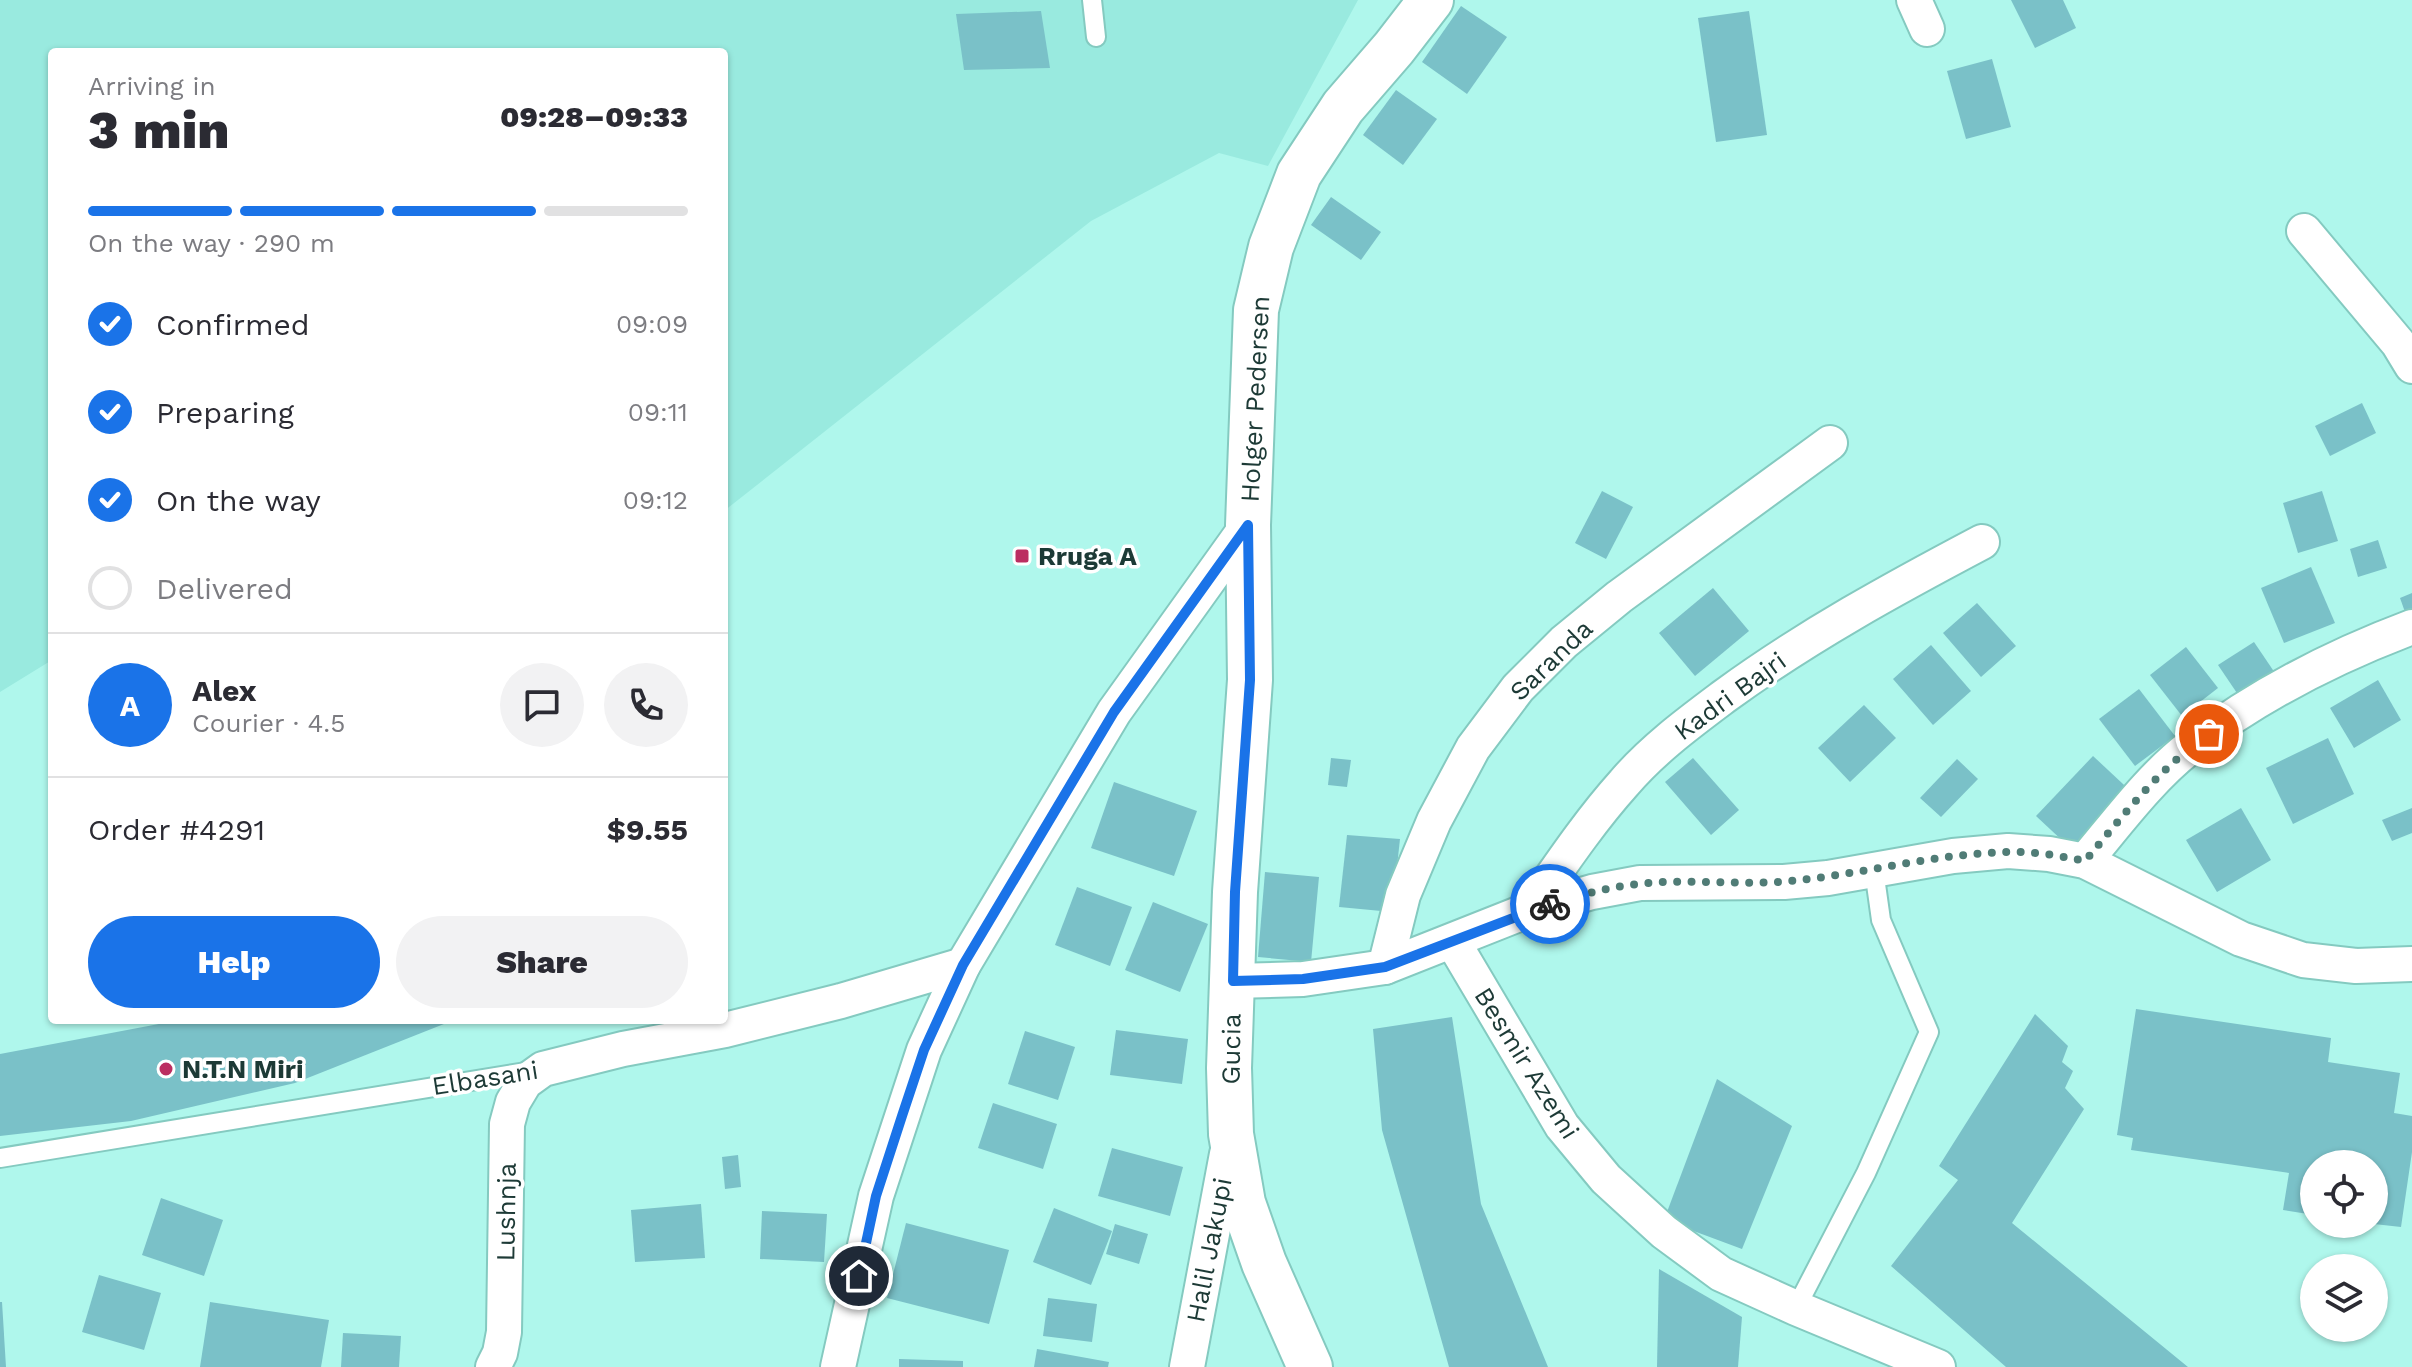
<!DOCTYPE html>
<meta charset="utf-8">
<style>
body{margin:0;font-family:"Work Sans",sans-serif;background:#f2f2f3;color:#2b2b33;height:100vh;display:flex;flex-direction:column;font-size:30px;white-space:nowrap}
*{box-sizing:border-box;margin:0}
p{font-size:26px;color:#7c7c81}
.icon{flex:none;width:44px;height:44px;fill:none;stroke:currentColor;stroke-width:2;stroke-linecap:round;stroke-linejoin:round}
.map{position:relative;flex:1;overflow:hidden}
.panel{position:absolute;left:48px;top:48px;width:680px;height:976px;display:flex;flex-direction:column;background:#fff;border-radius:8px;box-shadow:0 2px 6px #0004}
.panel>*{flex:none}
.controls{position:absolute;left:2300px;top:1150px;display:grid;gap:16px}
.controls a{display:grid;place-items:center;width:88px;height:88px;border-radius:50%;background:#fff;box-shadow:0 2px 6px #0004;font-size:40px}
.pin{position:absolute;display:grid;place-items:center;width:68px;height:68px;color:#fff;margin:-34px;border:4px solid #fff;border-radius:50%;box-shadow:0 2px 8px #0007}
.courier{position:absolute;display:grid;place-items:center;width:80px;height:80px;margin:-40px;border:6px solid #1a73e8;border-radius:50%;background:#fff;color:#222;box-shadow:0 2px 10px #0007}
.overview em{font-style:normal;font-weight:800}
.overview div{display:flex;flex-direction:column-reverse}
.overview{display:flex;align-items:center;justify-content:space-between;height:136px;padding:0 40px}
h1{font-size:52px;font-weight:800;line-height:60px}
.bar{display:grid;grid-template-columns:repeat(4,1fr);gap:12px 8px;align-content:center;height:96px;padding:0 40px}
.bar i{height:10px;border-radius:6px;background:#e1e1e2}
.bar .selected{background:#1a73e8}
.bar p{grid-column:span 4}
.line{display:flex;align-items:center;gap:20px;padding:0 40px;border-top:2px solid #e1e1e2}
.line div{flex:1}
.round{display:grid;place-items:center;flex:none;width:84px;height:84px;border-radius:42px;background:#f2f2f3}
ol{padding:0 40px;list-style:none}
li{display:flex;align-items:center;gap:24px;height:88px}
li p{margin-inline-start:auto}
li .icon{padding:8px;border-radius:50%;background:#1a73e8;color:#fff;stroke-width:4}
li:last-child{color:#7c7c81}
li i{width:44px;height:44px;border:4px solid #e1e1e2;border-radius:50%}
.primary-button{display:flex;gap:16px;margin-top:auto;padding:16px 40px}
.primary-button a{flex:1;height:92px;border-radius:48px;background:#1a73e8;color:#fff;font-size:32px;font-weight:800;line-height:92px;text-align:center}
.primary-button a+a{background:#f2f2f3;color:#2b2b33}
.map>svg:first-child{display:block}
.built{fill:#99eadf}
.building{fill:#7ac1c8}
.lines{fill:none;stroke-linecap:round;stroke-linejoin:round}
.lane-casing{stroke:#84cac0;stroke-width:22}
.street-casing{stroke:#84cac0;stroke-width:38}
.secondary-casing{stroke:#84cac0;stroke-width:48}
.lane{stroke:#fff;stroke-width:18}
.street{stroke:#fff;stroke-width:34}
.secondary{stroke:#fff;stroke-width:44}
.done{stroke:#507c76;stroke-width:8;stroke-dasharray:0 14.4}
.route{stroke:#1a73e8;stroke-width:10}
.poi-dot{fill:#bb2e61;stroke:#fff;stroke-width:3}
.labels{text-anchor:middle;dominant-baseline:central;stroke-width:7;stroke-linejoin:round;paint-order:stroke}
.street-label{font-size:26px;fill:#1d3a36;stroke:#fff}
.poi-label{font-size:26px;font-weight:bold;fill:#1d3a36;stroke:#fff;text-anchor:start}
</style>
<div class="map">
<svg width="2412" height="1367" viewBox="0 0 2412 1367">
<rect width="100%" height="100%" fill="#aff7ec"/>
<polygon class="built" points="0,0 1358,0 1268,166 1219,153 1091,221 724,511 724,52 52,52 52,660 0,692"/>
<g class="building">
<polygon points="2011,0 2063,0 2076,28 2035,48"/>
<polygon points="1461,6 1507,37 1467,94 1422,62"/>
<polygon points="1041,11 1050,68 964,70 956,14"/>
<polygon points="1749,11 1767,135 1716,142 1698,18"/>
<polygon points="1992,59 2011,127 1966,139 1947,71"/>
<polygon points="1396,90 1437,119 1403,165 1363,135"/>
<polygon points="1331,197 1381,232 1361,260 1311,225"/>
<polygon points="2362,403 2376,433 2330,456 2315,426"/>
<polygon points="1602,491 1633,507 1606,559 1575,543"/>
<polygon points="2322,491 2338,541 2298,553 2283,503"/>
<polygon points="2378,540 2387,568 2358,577 2350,549"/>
<polygon points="2311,567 2335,623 2284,643 2261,588"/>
<polygon points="1713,588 1749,631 1695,676 1659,633"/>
<polygon points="2412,593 2412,609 2405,612 2400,598"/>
<polygon points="1977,603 2016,646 1981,677 1943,633"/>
<polygon points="2254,642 2277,676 2241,699 2218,665"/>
<polygon points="1931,645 1971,691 1933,725 1893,679"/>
<polygon points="2186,647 2218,688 2182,716 2150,675"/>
<polygon points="2378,680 2401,720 2354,748 2330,708"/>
<polygon points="2139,689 2175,736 2135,766 2099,719"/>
<polygon points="1864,705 1896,738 1850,782 1818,748"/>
<polygon points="2328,738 2354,794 2293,824 2266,768"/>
<polygon points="2093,756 2138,798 2081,858 2036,816"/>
<polygon points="1331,758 1351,760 1347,787 1328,785"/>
<polygon points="1693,758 1739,810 1711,835 1665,782"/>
<polygon points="1957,759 1978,779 1941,817 1920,798"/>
<polygon points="1114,782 1197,811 1174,876 1091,848"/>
<polygon points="2241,808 2271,860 2217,892 2186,840"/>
<polygon points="2412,808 2412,833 2392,841 2382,820"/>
<polygon points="1347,835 1400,839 1392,912 1339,907"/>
<polygon points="1265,872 1319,877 1311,962 1258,957"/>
<polygon points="1077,887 1132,907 1110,966 1055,945"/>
<polygon points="1153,902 1208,924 1180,992 1125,970"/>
<polygon points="2136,1009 2331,1038 2328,1062 2400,1073 2394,1113 2412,1116 2412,1152 2401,1227 2374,1224 2374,1164 2314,1164 2314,1215 2283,1210 2289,1173 2131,1150 2133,1138 2117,1135"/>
<polygon points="2035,1014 2068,1046 2062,1062 2073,1071 2065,1088 2084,1109 2012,1223 2188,1367 2006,1367 1891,1266 1958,1180 1939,1166"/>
<polygon points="1452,1017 1481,1204 1548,1367 1449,1367 1382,1130 1373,1029"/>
<polygon points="180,1020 454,1020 295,1083 131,1121 0,1136 0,1054"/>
<polygon points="1116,1030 1188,1039 1182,1084 1110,1075"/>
<polygon points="1025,1031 1075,1047 1058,1100 1008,1084"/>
<polygon points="1717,1079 1792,1126 1742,1249 1664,1220"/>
<polygon points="993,1103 1057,1124 1043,1169 978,1148"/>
<polygon points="1112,1148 1183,1167 1170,1216 1098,1196"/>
<polygon points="738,1155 741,1187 725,1189 722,1157"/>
<polygon points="161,1198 223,1220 204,1276 142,1255"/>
<polygon points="701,1204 705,1258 635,1262 631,1210"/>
<polygon points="1054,1208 1112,1231 1091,1285 1033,1262"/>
<polygon points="762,1211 827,1214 824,1262 760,1259"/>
<polygon points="906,1223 1009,1250 989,1324 887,1298"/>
<polygon points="1115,1224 1148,1234 1139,1264 1106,1254"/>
<polygon points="1659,1269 1742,1317 1738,1367 1657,1367"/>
<polygon points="99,1275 161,1293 144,1350 82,1332"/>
<polygon points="1048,1298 1097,1304 1092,1342 1043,1336"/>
<polygon points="0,1302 2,1302 6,1367 0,1367"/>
<polygon points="210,1302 329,1320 321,1367 200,1367"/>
<polygon points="343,1333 401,1336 399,1367 341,1367"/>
<polygon points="1037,1349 1109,1362 1108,1367 1034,1367"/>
<polygon points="899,1359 963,1361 963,1367 899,1367"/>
</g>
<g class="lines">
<defs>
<g id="lane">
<polyline points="1092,0 1096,37"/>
<polyline points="0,1158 532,1071"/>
<polyline points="1796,1308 1866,1173 1929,1032 1881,920 1874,870"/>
</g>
<g id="street">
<polyline points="1914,0 1927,29"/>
<polyline points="2304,231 2398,343 2412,366"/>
<path d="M2085 861C2118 822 2150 778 2190 747 2256 696 2335 656 2412 627"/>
<path d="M1529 910C1559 867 1589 822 1624 783 1653 749 1690 722 1726 695 1807 636 1893 589 1982 542"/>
<polyline points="1453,942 1562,1126 1606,1179 1664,1232 1721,1274 1796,1308 1938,1367"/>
<polyline points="1385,967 1403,895 1434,821 1473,748 1518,688 1564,642 1619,597 1830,443"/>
<polyline points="1233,981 1303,979 1385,967 1529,910 1592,892 1640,883 1784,882 1828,878 1953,856 2008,851 2049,854 2085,861 2241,939 2303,960 2356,966 2412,964"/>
<polyline points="493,1367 500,1353 504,1332 507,1124 513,1102 525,1082 543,1069 623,1049 725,1030 841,1001 963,965"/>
<polyline points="838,1367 876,1196 924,1050 963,965 1114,712 1248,525"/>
<polyline points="1187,1367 1227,1154"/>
</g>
<polyline id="secondary" points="1310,1367 1264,1263 1243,1203 1231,1134 1229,1068 1235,892 1250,680 1248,525 1256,310 1271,247 1299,174 1343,107 1394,48 1431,0"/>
</defs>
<use href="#lane" class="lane-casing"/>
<use href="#street" class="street-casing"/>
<use href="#secondary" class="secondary-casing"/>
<use href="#lane" class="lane"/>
<use href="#street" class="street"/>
<use href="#secondary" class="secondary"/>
</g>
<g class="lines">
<path class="done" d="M1550 904C1580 895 1609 887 1639 884 1689 878 1741 886 1791 881 1863 874 1934 854 2007 852 2034 851 2060 856 2085 861 2123 816 2160 767 2209 734"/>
<polyline class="route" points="859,1276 876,1196 902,1116 924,1050 963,965 1114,712 1248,525 1250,680 1235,892 1233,981 1303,979 1385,967 1550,904"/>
</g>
<g class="poi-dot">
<rect x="1014" y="548" width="16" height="16" rx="4"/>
<circle cx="166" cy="1069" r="8"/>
</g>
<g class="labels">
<g class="street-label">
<text transform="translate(1255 399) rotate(-87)">Holger Pedersen</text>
<text transform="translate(1551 660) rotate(-44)">Saranda</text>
<text transform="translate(1730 696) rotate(-36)">Kadri Bajri</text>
<text transform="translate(1231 1049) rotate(-89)">Gucia</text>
<text transform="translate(1527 1063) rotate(58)">Besmir Azemi</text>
<text transform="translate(485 1078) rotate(-9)">Elbasani</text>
<text transform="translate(506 1212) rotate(-89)">Lushnja</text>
<text transform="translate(1209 1250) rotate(-79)">Halil Jakupi</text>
</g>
<g class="poi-label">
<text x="1038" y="556">Rruga A</text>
<text x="182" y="1069">N.T.N Miri</text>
</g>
</g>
</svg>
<div class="controls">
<a><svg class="icon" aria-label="locate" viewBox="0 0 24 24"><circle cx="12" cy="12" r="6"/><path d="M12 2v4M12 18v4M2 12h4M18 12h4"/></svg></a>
<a><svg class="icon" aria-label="layers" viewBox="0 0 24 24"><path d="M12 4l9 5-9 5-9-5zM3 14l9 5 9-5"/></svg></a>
</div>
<div class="pin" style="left:2209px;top:734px;background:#ea580c"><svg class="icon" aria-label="bag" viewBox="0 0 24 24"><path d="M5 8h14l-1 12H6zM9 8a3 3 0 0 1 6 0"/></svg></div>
<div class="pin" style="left:859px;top:1276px;background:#1f2937"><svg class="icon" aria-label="home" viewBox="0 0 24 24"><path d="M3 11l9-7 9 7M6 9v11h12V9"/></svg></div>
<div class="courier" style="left:1550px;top:904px"><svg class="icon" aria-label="bike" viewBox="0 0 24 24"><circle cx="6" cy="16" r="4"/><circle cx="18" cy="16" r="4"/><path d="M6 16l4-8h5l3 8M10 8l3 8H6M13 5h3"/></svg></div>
<section class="panel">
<div class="overview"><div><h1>3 min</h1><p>Arriving in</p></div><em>09:28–09:33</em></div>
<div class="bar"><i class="selected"></i><i class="selected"></i><i class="selected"></i><i></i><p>On the way · 290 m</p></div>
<ol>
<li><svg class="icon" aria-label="check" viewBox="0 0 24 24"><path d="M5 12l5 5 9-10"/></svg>Confirmed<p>09:09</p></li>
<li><svg class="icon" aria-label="check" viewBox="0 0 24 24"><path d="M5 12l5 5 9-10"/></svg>Preparing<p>09:11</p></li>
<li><svg class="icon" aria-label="check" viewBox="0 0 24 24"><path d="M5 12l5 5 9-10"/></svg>On the way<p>09:12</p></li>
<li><i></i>Delivered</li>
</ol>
<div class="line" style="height:144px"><b class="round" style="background:#1a73e8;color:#fff">A</b><div><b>Alex</b><p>Courier · 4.5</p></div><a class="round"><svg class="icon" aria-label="chat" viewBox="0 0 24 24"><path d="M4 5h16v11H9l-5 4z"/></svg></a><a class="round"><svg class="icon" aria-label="phone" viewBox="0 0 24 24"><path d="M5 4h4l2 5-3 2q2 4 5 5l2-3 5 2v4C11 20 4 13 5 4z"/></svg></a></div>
<div class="line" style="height:104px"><div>Order #4291</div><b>$9.55</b></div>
<div class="primary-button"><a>Help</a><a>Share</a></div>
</section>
</div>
